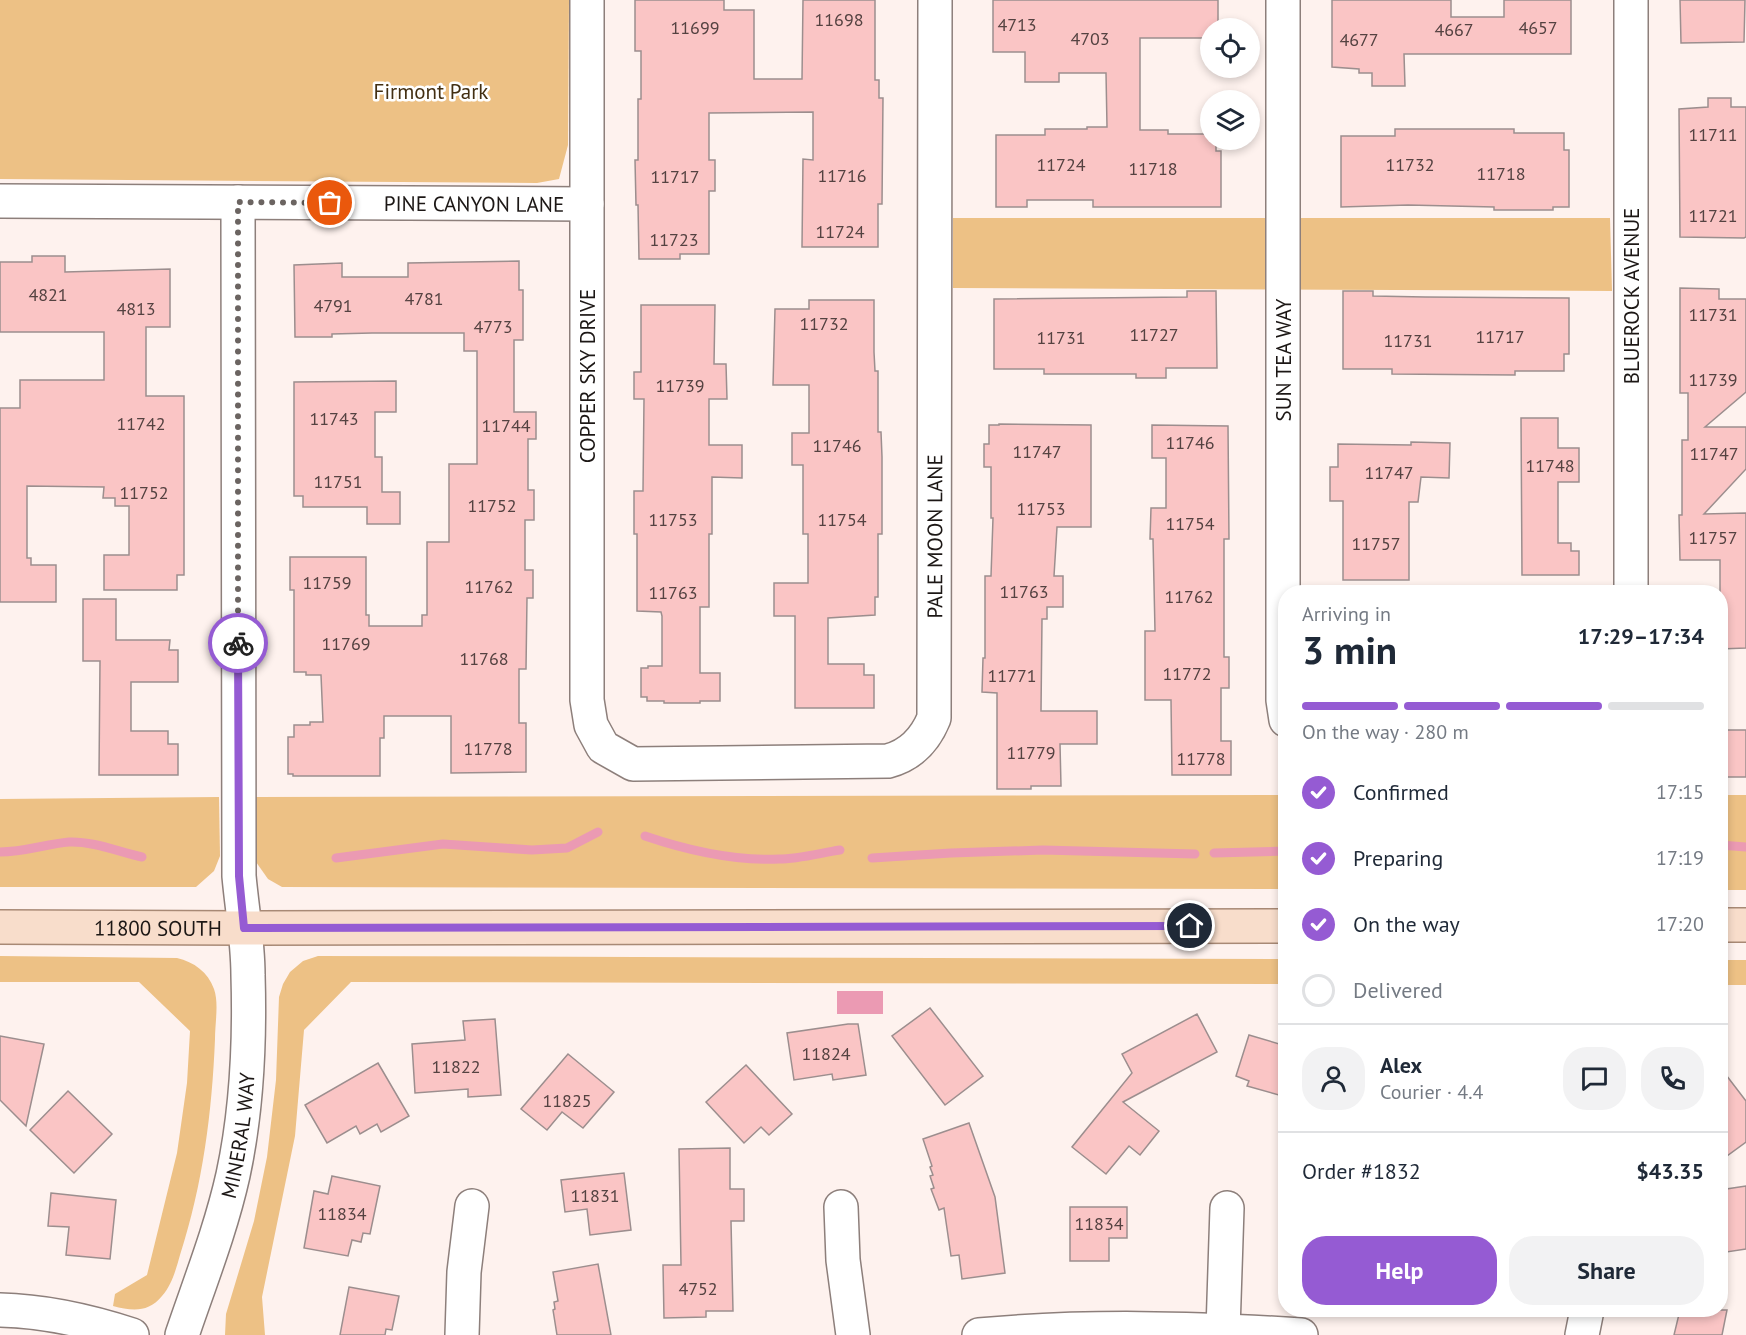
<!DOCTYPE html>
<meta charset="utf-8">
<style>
body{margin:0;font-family:"PT Sans",sans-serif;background:#f2f2f3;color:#1f2937;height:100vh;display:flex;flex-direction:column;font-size:22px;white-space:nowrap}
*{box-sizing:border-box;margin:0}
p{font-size:20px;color:#747a83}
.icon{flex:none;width:33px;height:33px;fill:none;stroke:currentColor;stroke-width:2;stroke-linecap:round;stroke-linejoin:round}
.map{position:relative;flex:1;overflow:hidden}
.sheet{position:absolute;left:1278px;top:585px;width:450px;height:732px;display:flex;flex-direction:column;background:#fff;border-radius:24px;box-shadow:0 3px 9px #0003}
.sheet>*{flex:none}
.tools{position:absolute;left:1200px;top:18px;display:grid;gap:12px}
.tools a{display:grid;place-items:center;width:60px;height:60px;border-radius:50%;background:#fff;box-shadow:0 3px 9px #0003;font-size:30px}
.pin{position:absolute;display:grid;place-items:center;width:51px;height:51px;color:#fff;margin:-26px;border:3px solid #fff;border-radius:50%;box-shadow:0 2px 6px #0007}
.courier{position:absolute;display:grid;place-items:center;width:60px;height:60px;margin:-30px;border:4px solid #955bd3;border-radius:50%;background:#fff;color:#222;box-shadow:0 2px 8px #0007}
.head em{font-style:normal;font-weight:600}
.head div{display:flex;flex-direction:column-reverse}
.head{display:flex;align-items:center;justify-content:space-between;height:102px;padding:0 24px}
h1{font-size:39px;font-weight:600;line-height:45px}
.bar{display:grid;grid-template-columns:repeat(4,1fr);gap:9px 6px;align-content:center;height:72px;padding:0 24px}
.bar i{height:8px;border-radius:4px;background:#e0e1e3}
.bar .on{background:#955bd3}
.bar p{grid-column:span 4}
.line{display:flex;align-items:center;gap:15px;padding:0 24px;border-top:2px solid #e0e1e3}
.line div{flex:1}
.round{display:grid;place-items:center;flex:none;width:63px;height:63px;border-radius:24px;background:#f2f2f3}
ol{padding:0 24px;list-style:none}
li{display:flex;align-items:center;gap:18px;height:66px}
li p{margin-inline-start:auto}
li .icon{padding:6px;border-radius:50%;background:#955bd3;color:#fff;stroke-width:4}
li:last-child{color:#747a83}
li i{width:33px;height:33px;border:3px solid #e0e1e3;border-radius:50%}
.primary-button{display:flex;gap:12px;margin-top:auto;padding:12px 24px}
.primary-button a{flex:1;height:69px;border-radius:24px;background:#955bd3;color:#fff;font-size:24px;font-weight:600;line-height:69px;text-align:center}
.primary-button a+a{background:#f2f2f3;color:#1f2937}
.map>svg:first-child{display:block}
.green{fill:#edc185}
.water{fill:#eb9ab3}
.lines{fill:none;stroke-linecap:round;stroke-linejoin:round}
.stream{stroke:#eb9ab3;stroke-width:9}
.building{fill:#fac5c5;stroke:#9c8e8e;stroke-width:1.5}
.minor-casing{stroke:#8d7f7b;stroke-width:36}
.major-casing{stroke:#a88975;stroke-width:36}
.minor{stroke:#fff;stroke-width:33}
.major{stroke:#f8ddcb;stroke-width:33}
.done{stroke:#6b6461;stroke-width:6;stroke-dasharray:0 10.8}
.route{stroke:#955bd3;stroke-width:8}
.labels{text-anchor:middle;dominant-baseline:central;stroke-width:5;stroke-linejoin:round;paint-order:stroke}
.number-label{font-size:18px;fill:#544241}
.park-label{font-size:21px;fill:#432f12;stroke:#fff}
.street-label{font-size:21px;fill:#1c1715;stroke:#fff}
</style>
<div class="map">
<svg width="1746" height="1335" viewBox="0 0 1746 1335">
<rect width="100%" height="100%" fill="#fef2ee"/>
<g class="green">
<polygon points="0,0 569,0 568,145 559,179 537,183 0,179"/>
<polygon points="953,218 1610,218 1612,291 953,288"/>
<polygon points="1285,795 1285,889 282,887 268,879 256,862 255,797"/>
<rect x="1721" y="795" width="25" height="95"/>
<polygon points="219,797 220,856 214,871 196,887 0,887 0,799"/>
<path d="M0 956 177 958C194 962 208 972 214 989 219 1003 215 1023 215 1039 212 1112 203 1184 180 1255 176 1269 172 1285 162 1296 148 1313 132 1311 113 1306L115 1294 147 1275 177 1153 187 1083 190 1031 139 982H0Z"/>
<polygon points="318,956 1285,959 1286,984 351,982 304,1030 295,1136 262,1297 265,1335 225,1335 226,1314 254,1221 267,1157 276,1080 279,997 283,984 290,972 303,961"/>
<rect x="1721" y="960" width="25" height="25"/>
</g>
<rect class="water" x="837" y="991" width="46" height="23"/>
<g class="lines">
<g class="stream">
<path d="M645 836C689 851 733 861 779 859 799 859 820 853 840 850"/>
<polyline points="1720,845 1746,847"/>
<path d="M0 852C24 852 46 844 69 842 93 841 119 852 142 857"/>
<polyline points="1214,853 1286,851"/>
<polyline points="336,858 443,844 532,850 567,848 598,832"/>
<polyline points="872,858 951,853 1043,850 1195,854"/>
</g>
</g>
<g class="building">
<polygon points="635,0 724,0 724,10 754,10 754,79 802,79 803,0 875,0 875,80 879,80 879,98 883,98 882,204 878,204 878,247 802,247 803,159 813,160 813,112 709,113 709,160 715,160 715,191 709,191 709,254 680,254 680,259 639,259 638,205 636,205 635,160 638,160 638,99 641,99 641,51 635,51"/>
<polygon points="993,0 1218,0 1218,28 1210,28 1210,38 1140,38 1140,130 1168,130 1168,134 1210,134 1210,140 1216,140 1216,151 1221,151 1221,207 1093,207 1093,200 1027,200 1027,207 996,207 996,135 1045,135 1045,129 1087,129 1087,127 1107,127 1106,73 1059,73 1059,82 1025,82 1025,52 993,52"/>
<polygon points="1332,0 1451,0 1451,17 1504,17 1504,0 1571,0 1571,54 1404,54 1405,86 1372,86 1372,73 1359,73 1359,69 1332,67"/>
<polygon points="1680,0 1745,0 1744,42 1681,43"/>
<polygon points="1708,98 1731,98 1731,107 1746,107 1746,237 1744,238 1680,237 1679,109 1708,107"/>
<polygon points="1395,129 1514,129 1514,133 1564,133 1564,150 1569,150 1569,207 1553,207 1553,210 1494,210 1494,207 1408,205 1341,207 1341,136 1395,136"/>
<polygon points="32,256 65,256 65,272 170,269 170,327 146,327 146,396 184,396 184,575 177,575 177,590 104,590 104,555 129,555 129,506 115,506 115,498 103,498 104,487 27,486 27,558 31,558 31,565 56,565 56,602 0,602 0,408 20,408 20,380 104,380 104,332 0,332 0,262 32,262"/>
<polygon points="519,261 519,290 523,290 523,340 514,340 514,412 536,412 536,439 528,439 528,490 534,490 534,520 525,520 525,570 533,570 533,598 527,598 526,669 519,669 519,723 526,723 526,772 451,773 451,716 384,716 384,738 380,738 380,776 293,776 293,774 288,774 288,737 294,737 294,725 310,725 310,722 323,722 321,675 306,675 306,672 294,672 294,590 290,590 290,557 366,557 366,615 369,615 369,626 422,626 422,615 427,615 427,542 449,542 449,464 477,464 477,351 464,351 464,333 372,333 332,334 332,337 295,337 294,265 342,263 342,277 408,277 408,263"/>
<polygon points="1680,288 1719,289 1719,299 1746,299 1746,392 1705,427 1746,427 1746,469 1704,514 1746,513 1746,648 1720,649 1720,560 1680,560 1679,515 1682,515 1682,440 1688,440 1688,393 1680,393"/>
<polygon points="1187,291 1216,291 1217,368 1166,368 1166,378 1136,378 1136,374 1044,374 1044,369 994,369 994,299 1187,297"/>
<polygon points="1343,291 1373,291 1373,296 1425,297 1569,298 1569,354 1564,354 1564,371 1515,371 1515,375 1392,374 1392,369 1343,369"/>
<polygon points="809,300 874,300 874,352 875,371 878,371 878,432 881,432 882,457 882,534 878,534 878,597 875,597 875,615 828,618 828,664 864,664 864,675 874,675 874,708 795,708 795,616 774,616 774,583 808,583 808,534 803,534 803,465 792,465 792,433 809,433 809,385 773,385 775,309 809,309"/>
<polygon points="641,305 715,305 714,364 726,364 727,399 709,399 709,445 742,445 742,478 712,477 712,534 709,534 709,607 700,607 700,673 720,673 720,701 700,701 700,703 664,703 664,701 647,701 647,697 641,697 641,668 648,668 648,666 662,666 662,616 661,612 637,611 637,534 634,534 634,491 643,491 644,399 634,399 634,372 641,372"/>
<polygon points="396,381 396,412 375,412 375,457 382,457 382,492 400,492 400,524 367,524 367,507 303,507 303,496 294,496 294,382"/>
<polygon points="1521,418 1558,418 1558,448 1579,448 1579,482 1558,482 1558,543 1571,543 1571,551 1579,551 1579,575 1522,575"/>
<polygon points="999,424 1091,425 1091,527 1057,527 1054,576 1063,576 1063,607 1047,607 1047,619 1042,619 1041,711 1097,711 1097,744 1060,744 1061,786 1031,786 1031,789 997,789 997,693 982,692 983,658 985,658 985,576 991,576 993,518 991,518 991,467 984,467 984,444 989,444 989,425 999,425"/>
<polygon points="1152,425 1228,426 1229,539 1224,539 1224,657 1229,657 1229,688 1221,688 1221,741 1231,741 1231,775 1172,775 1171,700 1145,700 1145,631 1155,631 1153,539 1150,539 1151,508 1166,508 1166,458 1152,458"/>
<polygon points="1411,442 1450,443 1449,478 1421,477 1418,502 1409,502 1409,580 1343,580 1343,501 1330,501 1330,467 1338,467 1338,444 1411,445"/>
<polygon points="83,599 116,599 116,640 170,640 169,650 178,650 178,682 131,682 131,731 168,731 168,744 178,744 178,775 99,775 100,661 83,661"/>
<rect x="1720" y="730" width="26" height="47"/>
<polygon points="930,1008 983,1076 945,1105 892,1036"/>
<polygon points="1197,1014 1217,1052 1123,1102 1159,1131 1140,1155 1129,1146 1106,1174 1072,1147 1132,1073 1122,1054"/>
<polygon points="495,1019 501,1095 468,1097 468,1089 415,1093 412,1044 465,1040 463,1021"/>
<polygon points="848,1024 858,1024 866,1075 833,1080 832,1074 794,1080 787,1033"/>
<polygon points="1249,1035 1286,1046 1286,1097 1247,1086 1249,1081 1236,1076"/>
<polygon points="0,1036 44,1044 26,1126 0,1100"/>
<polygon points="568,1054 614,1092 583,1128 562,1112 547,1130 521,1109"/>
<polygon points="378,1063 409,1116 381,1132 377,1124 360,1134 356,1126 327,1143 305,1105"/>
<polygon points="746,1065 792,1114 769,1135 761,1127 744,1143 706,1102"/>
<polygon points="1720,1067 1746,1101 1746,1142 1720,1161"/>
<polygon points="68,1091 112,1134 74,1173 30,1130"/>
<polygon points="969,1123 995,1197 1005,1273 962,1279 959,1255 951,1256 944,1208 939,1210 931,1189 934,1188 930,1176 933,1175 930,1167 932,1166 923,1139"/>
<polygon points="730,1148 730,1189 744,1189 744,1221 731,1221 733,1311 706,1311 706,1317 664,1318 663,1265 681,1265 679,1149"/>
<polygon points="624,1173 631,1230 590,1235 587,1209 565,1212 561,1180"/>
<polygon points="332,1176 380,1186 370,1234 363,1233 361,1242 352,1240 348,1256 304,1248 314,1191 328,1194"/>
<polygon points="1746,1186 1746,1249 1720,1253 1720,1190"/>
<polygon points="51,1193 116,1200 110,1259 66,1255 69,1227 48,1226"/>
<polygon points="1070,1207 1127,1207 1127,1238 1109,1238 1109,1261 1070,1261"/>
<polygon points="598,1264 611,1335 557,1335 553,1310 555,1309 554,1302 558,1301 553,1272"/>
<polygon points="349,1287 399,1296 392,1330 386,1329 385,1335 340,1335"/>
<polygon points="1680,1310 1727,1310 1722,1335 1674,1335"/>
</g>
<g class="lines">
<defs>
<g id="minor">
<path id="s1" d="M587 0V700L591 725 603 747 633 764 888 761C911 755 925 740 934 718L935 0"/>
<polyline points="1283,0 1283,700 1286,720"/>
<polyline points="1631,0 1631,592"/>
<path id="s2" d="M0 201 587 204"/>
<polyline points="841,1207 843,1260 853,1335"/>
<path d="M0 1310C45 1311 89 1321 132 1335"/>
<polyline points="1223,1330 1227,1208"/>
<path id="s3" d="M182 1335C200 1282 221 1229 233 1175 247 1110 250 1041 248 975 248 942 242 909 239 876L238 202"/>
<polyline points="462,1335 464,1272 472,1206"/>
<path d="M979 1335C1087 1325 1193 1328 1301 1335"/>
<polyline points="1582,1335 1587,1310"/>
</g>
<g id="major">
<polyline points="1720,925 1746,925"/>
<path id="s4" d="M0 927 244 928 1286 926"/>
</g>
</defs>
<use href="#minor" class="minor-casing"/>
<use href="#major" class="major-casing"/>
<use href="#minor" class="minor"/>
<use href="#major" class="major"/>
</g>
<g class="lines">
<polyline class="done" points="238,643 238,202 330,203"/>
<polyline class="route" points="238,643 239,876 244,928 1190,926"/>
</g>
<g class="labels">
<g class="number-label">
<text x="839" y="19">11698</text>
<text x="1017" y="24">4713</text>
<text x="695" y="27">11699</text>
<text x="1538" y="27">4657</text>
<text x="1454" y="29">4667</text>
<text x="1090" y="38">4703</text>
<text x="1359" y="39">4677</text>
<text x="1713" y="134">11711</text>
<text x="1061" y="164">11724</text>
<text x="1410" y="164">11732</text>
<text x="1153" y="168">11718</text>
<text x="1501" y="173">11718</text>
<text x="842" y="175">11716</text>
<text x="675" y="176">11717</text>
<text x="1713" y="215">11721</text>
<text x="840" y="231">11724</text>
<text x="674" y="239">11723</text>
<text x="48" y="294">4821</text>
<text x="424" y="298">4781</text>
<text x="333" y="305">4791</text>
<text x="136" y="308">4813</text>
<text x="1713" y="314">11731</text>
<text x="824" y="323">11732</text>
<text x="493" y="326">4773</text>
<text x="1154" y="334">11727</text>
<text x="1500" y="336">11717</text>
<text x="1061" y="337">11731</text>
<text x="1408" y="340">11731</text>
<text x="1713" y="379">11739</text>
<text x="680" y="385">11739</text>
<text x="334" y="418">11743</text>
<text x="141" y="423">11742</text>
<text x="506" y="425">11744</text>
<text x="1190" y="442">11746</text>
<text x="837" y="445">11746</text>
<text x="1037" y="451">11747</text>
<text x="1714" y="453">11747</text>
<text x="1550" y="465">11748</text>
<text x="1389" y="472">11747</text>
<text x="338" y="481">11751</text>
<text x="144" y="492">11752</text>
<text x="492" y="505">11752</text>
<text x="1041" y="508">11753</text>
<text x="673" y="519">11753</text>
<text x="842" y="519">11754</text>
<text x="1190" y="523">11754</text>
<text x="1713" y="537">11757</text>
<text x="1376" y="543">11757</text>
<text x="327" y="582">11759</text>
<text x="489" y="586">11762</text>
<text x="1024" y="591">11763</text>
<text x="673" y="592">11763</text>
<text x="1189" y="596">11762</text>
<text x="346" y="643">11769</text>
<text x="484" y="658">11768</text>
<text x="1187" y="673">11772</text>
<text x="1012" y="675">11771</text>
<text x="488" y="748">11778</text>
<text x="1031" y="752">11779</text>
<text x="1201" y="758">11778</text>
<text x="826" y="1053">11824</text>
<text x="456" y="1066">11822</text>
<text x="567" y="1100">11825</text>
<text x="595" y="1195">11831</text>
<text x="342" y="1213">11834</text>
<text x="1099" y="1223">11834</text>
<text x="698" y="1288">4752</text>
</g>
<g class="park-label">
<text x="431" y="91">Firmont Park</text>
</g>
<g class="street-label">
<text stroke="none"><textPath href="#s2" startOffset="474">PINE CANYON LANE</textPath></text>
<text transform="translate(1631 296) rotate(-90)">BLUEROCK AVENUE</text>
<text transform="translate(1283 360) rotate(-90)">SUN TEA WAY</text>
<text transform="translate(587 376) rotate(-90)">COPPER SKY DRIVE</text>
<text stroke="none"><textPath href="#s1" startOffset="1287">PALE MOON LANE</textPath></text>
<text stroke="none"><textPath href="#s4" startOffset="158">11800 SOUTH</textPath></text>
<text stroke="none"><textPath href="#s3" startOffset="208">MINERAL WAY</textPath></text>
</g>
</g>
</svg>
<div class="tools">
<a><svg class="icon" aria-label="locate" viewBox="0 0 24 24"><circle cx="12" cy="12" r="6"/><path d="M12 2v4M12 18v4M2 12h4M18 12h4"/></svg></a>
<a><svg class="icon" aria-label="layers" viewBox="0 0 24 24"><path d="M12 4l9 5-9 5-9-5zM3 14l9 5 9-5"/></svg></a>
</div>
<div class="pin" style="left:330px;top:203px;background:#ea580c"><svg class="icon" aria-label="bag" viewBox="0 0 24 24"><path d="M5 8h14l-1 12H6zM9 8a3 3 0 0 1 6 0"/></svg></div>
<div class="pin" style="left:1190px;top:926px;background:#1f2937"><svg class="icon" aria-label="home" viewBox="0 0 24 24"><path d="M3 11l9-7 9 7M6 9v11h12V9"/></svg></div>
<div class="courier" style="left:238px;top:643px"><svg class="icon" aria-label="bike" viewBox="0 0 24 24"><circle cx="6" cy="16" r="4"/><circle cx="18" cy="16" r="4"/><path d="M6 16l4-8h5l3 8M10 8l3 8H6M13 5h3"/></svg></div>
<section class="sheet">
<div class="head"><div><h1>3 min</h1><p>Arriving in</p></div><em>17:29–17:34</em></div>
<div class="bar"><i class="on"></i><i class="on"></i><i class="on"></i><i></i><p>On the way · 280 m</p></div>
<ol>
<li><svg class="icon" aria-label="check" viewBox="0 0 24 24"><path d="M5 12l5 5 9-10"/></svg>Confirmed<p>17:15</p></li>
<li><svg class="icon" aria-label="check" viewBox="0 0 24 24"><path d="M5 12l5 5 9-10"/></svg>Preparing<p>17:19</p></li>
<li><svg class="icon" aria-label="check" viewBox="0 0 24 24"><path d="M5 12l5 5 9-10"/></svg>On the way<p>17:20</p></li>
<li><i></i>Delivered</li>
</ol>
<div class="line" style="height:108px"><a class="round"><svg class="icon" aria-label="person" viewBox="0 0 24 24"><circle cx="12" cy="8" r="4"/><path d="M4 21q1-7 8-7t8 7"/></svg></a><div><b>Alex</b><p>Courier · 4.4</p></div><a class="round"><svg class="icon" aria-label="chat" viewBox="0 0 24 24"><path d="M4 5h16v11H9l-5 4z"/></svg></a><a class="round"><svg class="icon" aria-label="phone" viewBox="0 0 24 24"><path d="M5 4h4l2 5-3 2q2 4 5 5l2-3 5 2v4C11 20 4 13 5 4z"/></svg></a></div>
<div class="line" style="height:78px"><div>Order #1832</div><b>$43.35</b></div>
<div class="primary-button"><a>Help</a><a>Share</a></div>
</section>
</div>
